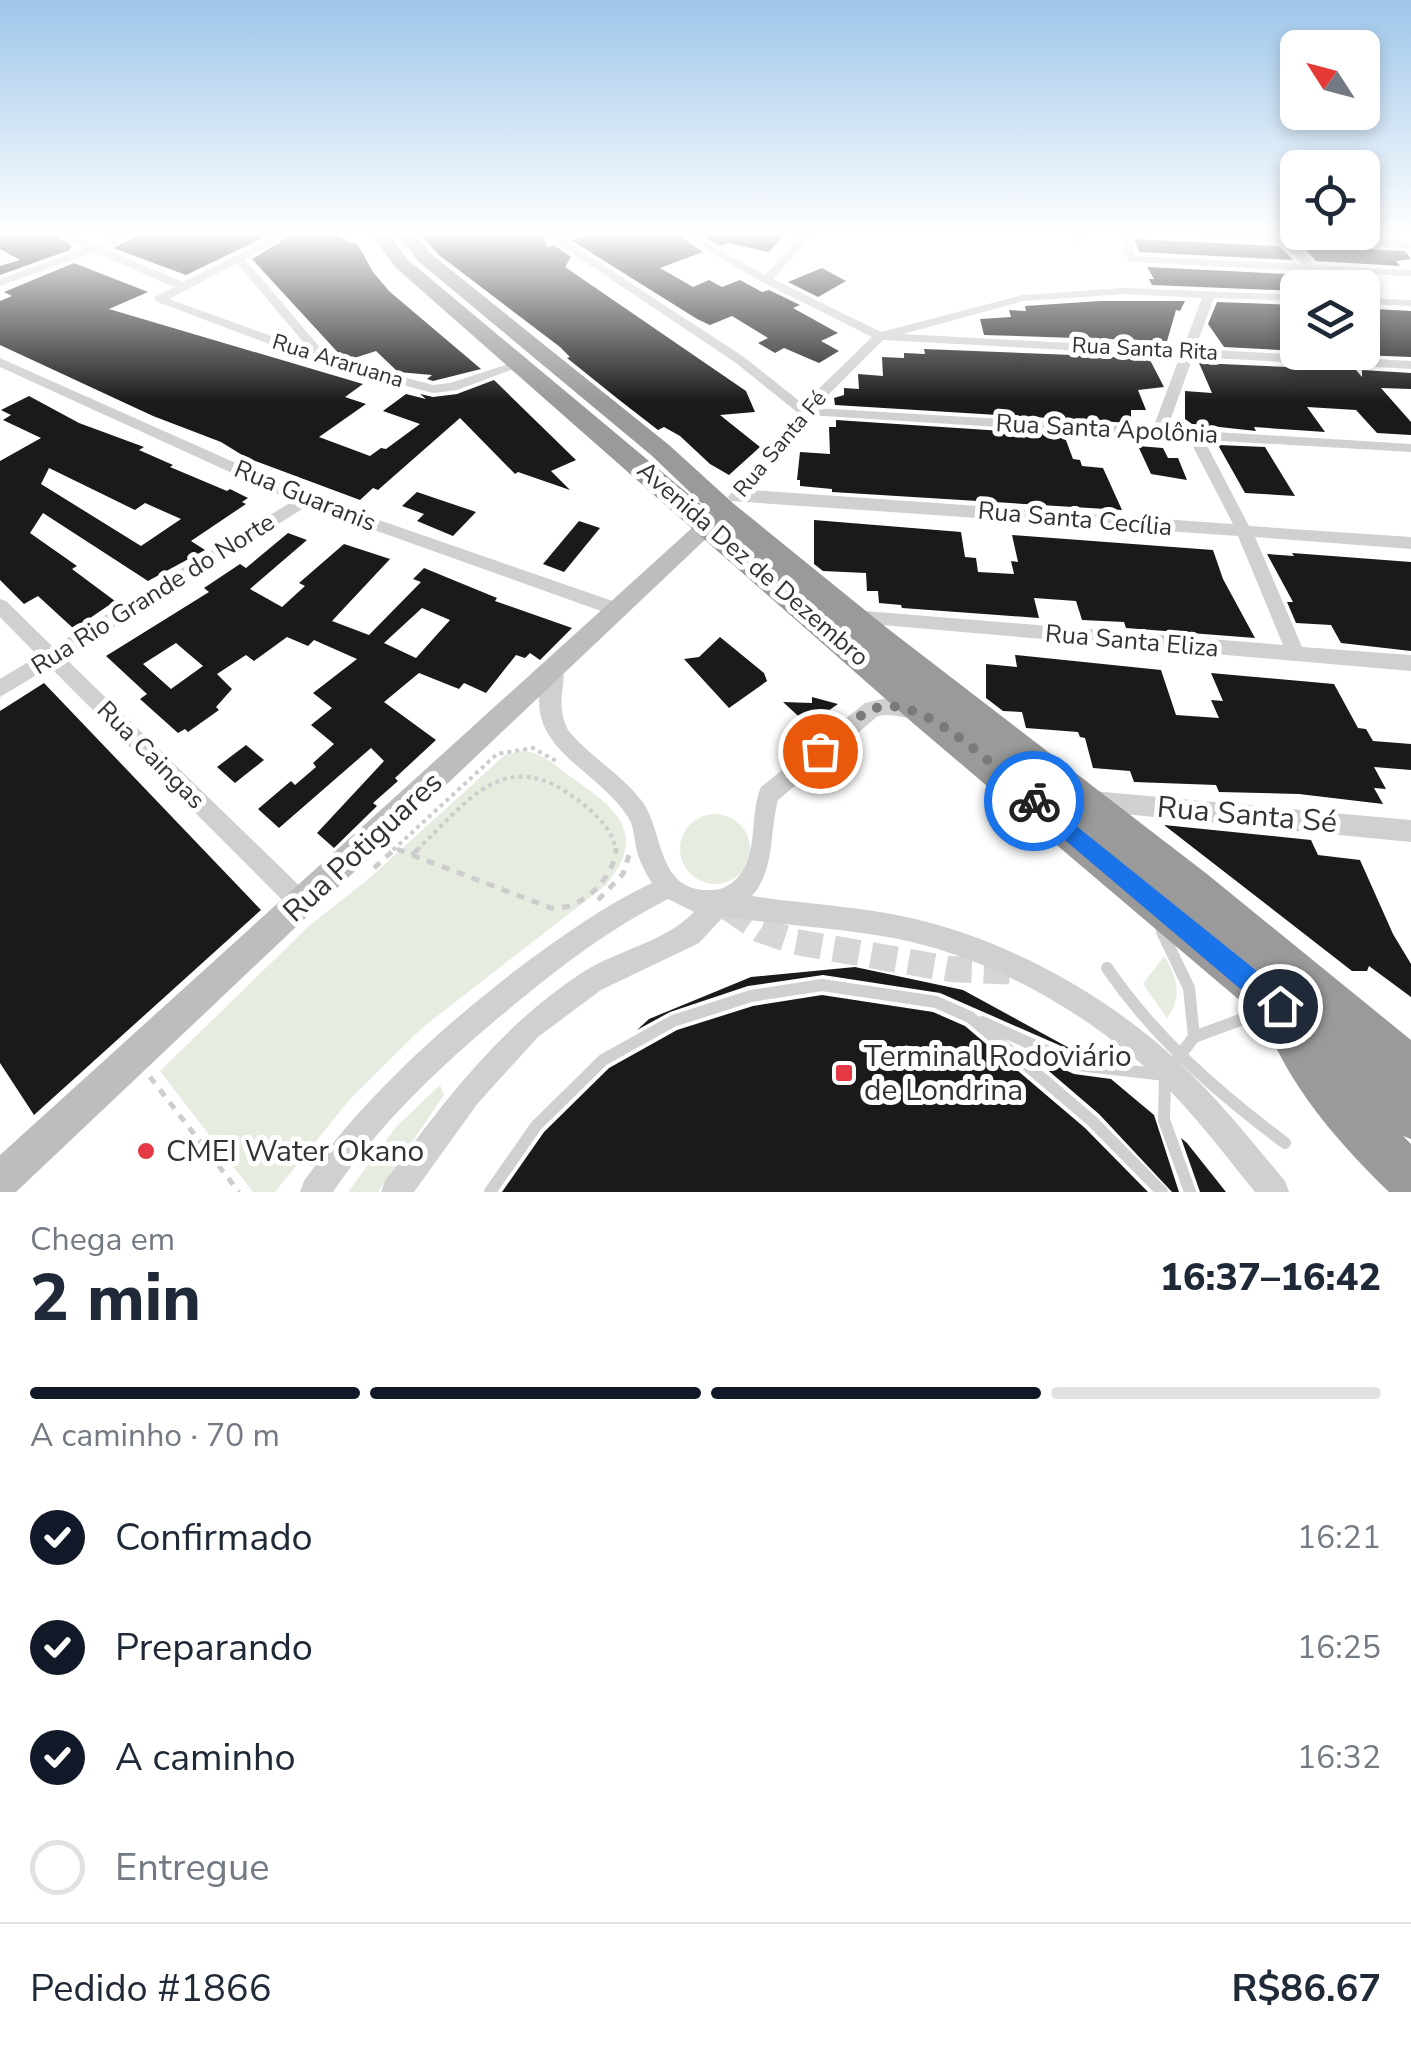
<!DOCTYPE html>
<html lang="pt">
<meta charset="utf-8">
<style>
body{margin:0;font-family:"Nunito Sans",sans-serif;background:#f2f2f3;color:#1f2937;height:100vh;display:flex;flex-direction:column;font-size:38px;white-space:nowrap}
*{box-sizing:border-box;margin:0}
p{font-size:32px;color:#747a83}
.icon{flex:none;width:55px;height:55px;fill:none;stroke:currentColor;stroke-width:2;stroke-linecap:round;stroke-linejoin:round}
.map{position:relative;height:1192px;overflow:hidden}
.details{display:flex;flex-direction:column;background:#fff;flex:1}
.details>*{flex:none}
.needle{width:65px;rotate:306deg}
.buttons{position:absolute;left:1280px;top:30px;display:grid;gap:20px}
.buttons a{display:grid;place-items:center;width:100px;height:100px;border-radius:15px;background:#fff;box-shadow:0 5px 15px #0003;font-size:50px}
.pin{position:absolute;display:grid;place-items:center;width:85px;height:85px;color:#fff;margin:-42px;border:5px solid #fff;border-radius:50%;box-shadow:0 2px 10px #0007}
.courier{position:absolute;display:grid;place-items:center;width:100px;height:100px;margin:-50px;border:8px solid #1a73e8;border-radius:50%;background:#fff;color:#222;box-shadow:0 2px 12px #0007}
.overview em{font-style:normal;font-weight:800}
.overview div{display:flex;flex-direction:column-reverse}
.overview{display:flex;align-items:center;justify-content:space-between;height:170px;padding:0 30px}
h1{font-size:65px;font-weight:800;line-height:75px}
.bar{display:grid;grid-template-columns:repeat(4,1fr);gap:15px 10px;align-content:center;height:120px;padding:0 30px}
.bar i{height:12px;border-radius:8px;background:#e0e1e3}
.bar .on{background:#111827}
.bar p{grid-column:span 4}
.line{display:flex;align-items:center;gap:25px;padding:0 30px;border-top:2px solid #e0e1e3}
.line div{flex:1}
ol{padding:0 30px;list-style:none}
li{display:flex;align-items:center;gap:30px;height:110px}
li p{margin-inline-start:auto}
li .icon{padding:10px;border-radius:50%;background:#111827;color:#fff;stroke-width:4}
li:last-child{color:#747a83}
li i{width:55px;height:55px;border:5px solid #e0e1e3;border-radius:50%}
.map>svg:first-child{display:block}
.green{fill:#e6ecdf}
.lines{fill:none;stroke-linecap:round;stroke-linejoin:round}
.stream{stroke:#cfe2ee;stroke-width:4}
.building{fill:#1a1a1a;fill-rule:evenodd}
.street-tunnel{stroke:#d6d6d6;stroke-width:26;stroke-dasharray:26 12;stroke-linecap:butt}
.path-far1{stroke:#cdcdcd;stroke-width:4;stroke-dasharray:4 4;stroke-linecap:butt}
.path{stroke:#cdcdcd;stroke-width:5;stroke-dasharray:8 8;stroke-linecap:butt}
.lane{stroke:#d0d0d0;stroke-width:12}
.street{fill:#d0d0d0;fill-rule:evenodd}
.secondary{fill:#bdbdbd;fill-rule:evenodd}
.highway{fill:#9a9a9a;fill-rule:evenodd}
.lane-bridge{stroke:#d0d0d0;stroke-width:12}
.route{fill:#1a73e8}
.done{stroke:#7a7a7a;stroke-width:10;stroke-dasharray:0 18}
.poi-dot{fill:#e63946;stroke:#fff;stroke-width:4}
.labels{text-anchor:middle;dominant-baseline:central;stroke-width:10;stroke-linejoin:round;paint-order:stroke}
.far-street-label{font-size:22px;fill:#333;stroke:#fff}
.street-label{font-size:25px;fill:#333;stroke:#fff}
.near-street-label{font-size:30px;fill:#333;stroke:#fff}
.near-poi-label{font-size:30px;fill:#333;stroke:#fff;text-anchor:start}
</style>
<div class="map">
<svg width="1411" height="1192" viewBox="0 0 1411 1192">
<rect width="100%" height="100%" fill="#fff"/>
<g class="green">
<path d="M522 751C542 752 555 766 571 777 614 807 650 832 606 885L422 1028 350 1099 275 1192H253L160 1071 310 925 365 882 506 754Z"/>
<circle cx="715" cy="849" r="35"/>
<path d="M1164 956C1177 976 1183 997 1167 1018L1143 984Z"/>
<polygon points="440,1085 444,1095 378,1192 348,1192 396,1127"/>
</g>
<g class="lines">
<polyline class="stream" points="1073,242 1083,235"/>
</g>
<g class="building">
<polygon points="0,235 55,235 71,245 70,250 0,275 0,266 20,260 0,249"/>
<polygon points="139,235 269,235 186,275 113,248"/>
<polygon points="292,235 334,235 358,245 373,272 389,291 481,369 433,381 427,379 432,375 398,372 376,351 351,359 342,357 252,259"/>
<polygon points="421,235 541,235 548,247 554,245 571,257 565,267 746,391 755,412 720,415 760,447 729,475 710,464 680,436 664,427 658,430 618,399 567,358 570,357 560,347 439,255"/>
<polygon points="591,235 678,235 703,252 660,268 693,287 709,280 722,287 740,280 762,292 769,290 800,305 793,308 838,333 821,341 839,351 819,363 784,348 775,353 758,343 768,338 732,316 710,325 697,319 571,240"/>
<polygon points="700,235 784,235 769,252 728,243 720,246"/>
<polygon points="1134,239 1279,246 1293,260 1139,252"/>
<polygon points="1302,246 1405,251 1411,259 1396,261 1400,266 1316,261"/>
<polygon points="74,263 148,292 109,309 363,384 345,397 366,404 319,437 370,456 381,448 386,449 420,424 383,411 406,394 426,399 420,394 433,397 457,394 494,380 576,460 551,471 570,490 518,472 515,474 460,418 378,490 373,488 360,500 247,458 221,442 153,416 0,345 0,301 12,296 4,292"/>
<polygon points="1147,267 1287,274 1298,291 1152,285 1149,279 1154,279"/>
<polygon points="822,268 846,281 818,297 788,282"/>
<polygon points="1100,301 1185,301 1180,311 1176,310 1167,341 984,335 980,319 1011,317 1009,310 1026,311 1025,306"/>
<polygon points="1217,302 1298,305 1298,351 1224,347 1208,324"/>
<polygon points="1375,309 1411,311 1411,357 1362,355 1362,325 1380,326 1364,310 1377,311"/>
<polygon points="924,349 1149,358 1164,387 1138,390 1146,410 1131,410 1131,423 835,405 834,398 844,395 844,388 859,389 858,374 883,376 882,357 904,358 904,353 925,354"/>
<polygon points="1199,363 1356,370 1362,377 1362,370 1411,373 1411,389 1381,388 1411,422 1411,435 1377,433 1356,410 1307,407 1325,432 1254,427 1256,431 1192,424 1185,419 1185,391 1212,393"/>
<path d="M29 396 79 423 144 447 139 450 173 465 170 467 227 491 230 489 248 498 242 502 246 504 191 541 205 550 148 581 43 513 30 533 77 566 72 569 115 601 74 629 38 596 24 604 0 580V461L41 438 3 420 11 415 1 410ZM49 468 135 510 145 503 181 519 141 546 41 484Z"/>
<polygon points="836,420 1064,435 1073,459 1080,460 1082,466 1103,468 1122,510 832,492 832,489 800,486 800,480 797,480 800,452 830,454 829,427 836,427"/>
<polygon points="1218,445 1265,447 1295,496 1245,493"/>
<polygon points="1138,446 1163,448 1168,458 1178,458 1187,480 1151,474"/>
<polygon points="417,492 476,512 453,536 417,521 424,514 402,506"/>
<polygon points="814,520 961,532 965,557 976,558 978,572 1014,574 1011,561 1018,562 1012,535 1213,550 1223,579 1255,638 1126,628 1124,622 1082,620 1076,601 1034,598 1039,618 902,608 901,605 879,603 878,591 867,591 866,573 823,571 814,564"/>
<polygon points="579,521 600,528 564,572 543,564"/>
<path d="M288 533 307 540 250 589 282 607 305 586 299 583 344 544 390 559 332 621 369 635 421 582 413 579 424 568 497 598 495 601 572 628 540 660 530 653 525 658 516 655 486 693 464 683 459 689 419 673 384 702 436 740 395 778 398 781 373 803 377 806 334 848 317 833 384 761 371 748 279 828 258 809 291 781 295 785 316 767 313 763 334 744 311 725 332 708 313 693 357 659 314 640 308 646 287 637 254 661 246 655 217 674 232 689 216 707 219 710 188 732 185 729 178 733 140 699 147 694 106 656 209 592 204 588 240 564 246 568ZM422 608 450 620 416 658 384 643ZM176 643 203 666 171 689 143 664Z"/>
<polygon points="1292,553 1411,562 1411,651 1341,643 1331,625 1296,623 1287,602 1293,602 1267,554 1294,556"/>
<polygon points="720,637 764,673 767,681 729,708 684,659 699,657"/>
<polygon points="1015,655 1161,670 1176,715 1219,718 1211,700 1223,701 1211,673 1334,684 1358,728 1366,729 1373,741 1411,744 1411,770 1374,767 1386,789 1374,788 1383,804 1299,794 1219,792 1216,785 1134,782 1130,771 1093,768 1085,738 1080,737 1078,732 1026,728 1022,712 1003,711 986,698 986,664 1017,667"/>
<polygon points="44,683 261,910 34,1115 0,1063 0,711"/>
<polygon points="812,697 838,704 808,725 783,702 812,703"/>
<polygon points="246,745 264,760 235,783 217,767"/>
<polygon points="1164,825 1311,840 1318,855 1360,860 1393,934 1411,964 1411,997 1369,966 1367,971 1352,971"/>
<polygon points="855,967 963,990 1084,1056 940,993 823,975 748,986 670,1012 637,1030 649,1019 751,977"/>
<polygon points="822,995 933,1012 965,1026 1085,1128 1148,1192 502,1192 544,1132 609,1068 677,1030 753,1006"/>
<polygon points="1029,1054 1074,1074 1111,1079 1154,1115 1179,1192 1172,1192 1099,1114"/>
<polygon points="1181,1138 1187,1143 1226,1192 1200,1192"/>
</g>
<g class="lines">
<polyline class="street-tunnel" points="729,908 761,930 796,942 950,969 1021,972"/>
<g class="path-far1">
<polyline points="393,850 497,754 533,748 556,761"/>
<path d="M417 850C469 800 506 743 579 801 596 814 612 829 616 850"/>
</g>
<g class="path">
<polyline points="397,849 412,855"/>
<path d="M412 855 551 908C581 911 615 878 616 848"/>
<polyline points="412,855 420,848"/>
<polyline points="374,868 396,848"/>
<polyline points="598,900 623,874 629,855"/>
<polyline points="150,1077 239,1192"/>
</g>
<g class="lane">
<polyline points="1162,932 1189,988 1194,1037 1267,1010"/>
<path d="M1107 968C1155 1038 1217 1092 1285 1143"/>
<polyline points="982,1022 1078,1065 1165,1075 1164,1120 1190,1192"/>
<polyline points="490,1192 536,1126 603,1060 673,1021 751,996 822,985 936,1002 970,1017 1092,1121 1162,1192"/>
</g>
<g class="street">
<path d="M58 235H71L94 245 121 235H135L103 248 183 282 277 235H289L245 259 328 357 433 385 450 383 521 360 527 364 457 390 433 393 320 363 155 301V297L174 287 94 252 0 286V279L85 248ZM237 263 310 350 169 299Z"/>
<path d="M545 235H557L744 357 803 404 872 337 762 282 681 235H693L765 275 802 235H812L773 279 881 332 1023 295 1124 288 1298 295V301L1214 298 1195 349 1411 361V369L1193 357 1167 429 1411 444V452L1204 440 1249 526 1411 537V549L1255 537 1302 647 1411 655V671L847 622 844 617 847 612 853 610 1283 645 1238 536 731 501 728 497 731 493 774 445 797 412 736 363ZM1124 294 1202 298 1183 349 903 334 1023 301ZM883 340 1180 356 1153 428 815 408ZM808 415 1189 439 1233 524 751 490 784 451Z"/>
<polygon points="1119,235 1129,235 1136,256 1302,264 1281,242 1201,238 1196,235 1285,235 1411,242 1411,248 1293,242 1314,265 1411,270 1411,276 1321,272 1335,288 1323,288 1308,271 1132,262 1127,259"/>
<polygon points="1362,298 1411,300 1411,306 1362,304"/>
<polygon points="0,358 310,496 624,605 627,610 624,615 612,615 307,506 65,658 310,896 314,904 310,912 302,916 294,912 50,667 0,697 0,679 38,656 0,617 0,599 6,601 53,647 293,501 0,367"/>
<path d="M555 661 562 664C568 685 554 701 568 730 589 756 620 773 641 800 665 830 655 893 712 890 725 890 736 882 743 870 757 849 750 813 761 787L865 703 891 697 923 705 926 711 923 717C909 722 895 712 878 716L778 800C769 834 776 867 752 896 805 904 859 906 911 918 1012 941 1116 1000 1189 1072 1224 1106 1254 1144 1285 1181L1289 1192H1255C1228 1159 1202 1124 1172 1093 1104 1023 1007 965 912 942 851 928 787 927 724 916L699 943 601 990 538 1037 478 1103 414 1192H381L385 1181C445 1101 495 1031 580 974 616 950 664 943 694 912L668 899C613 927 563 964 515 1004 447 1060 383 1119 333 1192H300L304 1181C363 1099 436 1032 516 970 559 938 603 906 652 883 646 874 641 864 638 855 634 842 635 828 628 817 594 764 512 746 548 664Z"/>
<polygon points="1093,791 1411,820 1411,842 1093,811 1085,808 1082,801 1085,794"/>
</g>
<polygon class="secondary" points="721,506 731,513 728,518 16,1192 0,1192 0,1155 714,508"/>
<path class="highway" d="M372 235H390L407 259 716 517 651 455 418 261 398 235H416L430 253 669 445 734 504 887 628 1207 874 1411 1040V1139L1403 1136 1411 1144V1192H1389C1337 1141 1292 1090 1264 1021L914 724 395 267Z"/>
<polyline class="lane-bridge" points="1165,1075 1194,1037"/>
</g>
<linearGradient id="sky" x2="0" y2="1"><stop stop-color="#9ec6ea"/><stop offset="0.58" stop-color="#fff"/><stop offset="1" stop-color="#fff" stop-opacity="0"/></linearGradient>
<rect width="1411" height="402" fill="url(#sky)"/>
<polygon class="route" points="1034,792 1289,997 1292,1006 1289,1015 1280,1018 1271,1015 1027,808 1027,795"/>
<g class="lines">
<path class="done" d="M820 751C836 738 857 714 876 708 924 693 999 772 1034 801"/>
</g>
<g class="poi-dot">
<rect x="834" y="1063" width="20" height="20" rx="5"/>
<circle cx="146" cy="1151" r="10"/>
</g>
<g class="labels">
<g class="far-street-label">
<text transform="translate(1145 349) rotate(3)">Rua Santa Rita</text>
<text transform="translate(338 361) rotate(17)">Rua Araruana</text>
<text transform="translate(780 444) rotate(-50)">Rua Santa Fé</text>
</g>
<g class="street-label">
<text transform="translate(1107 429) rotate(3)">Rua Santa Apolônia</text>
<text transform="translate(305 496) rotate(22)">Rua Guaranis</text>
<text transform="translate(1075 519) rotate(5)">Rua Santa Cecília</text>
<text transform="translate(753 564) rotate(41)">Avenida Dez de Dezembro</text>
<text transform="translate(153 594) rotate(-32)">Rua Rio Grande do Norte</text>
<text transform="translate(1132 641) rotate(5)">Rua Santa Eliza</text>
<text transform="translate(151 755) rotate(45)">Rua Caingas</text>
</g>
<g class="near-street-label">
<text transform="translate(1247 815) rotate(5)">Rua Santa Sé</text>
<text transform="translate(363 847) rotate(-43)">Rua Potiguares</text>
</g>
<g class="near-poi-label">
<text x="864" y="1056">Terminal Rodoviário<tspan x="864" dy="34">de Londrina</tspan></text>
<text x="166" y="1151">CMEI Water Okano</text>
</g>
</g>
</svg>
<div class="buttons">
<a><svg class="needle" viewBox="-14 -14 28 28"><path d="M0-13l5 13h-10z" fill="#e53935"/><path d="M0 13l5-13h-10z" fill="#747a83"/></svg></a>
<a><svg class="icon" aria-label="locate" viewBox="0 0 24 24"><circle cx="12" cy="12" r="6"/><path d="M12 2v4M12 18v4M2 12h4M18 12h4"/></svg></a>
<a><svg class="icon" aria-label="layers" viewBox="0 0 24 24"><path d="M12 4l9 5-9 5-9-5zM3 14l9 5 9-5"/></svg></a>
</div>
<div class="pin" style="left:820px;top:751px;background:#ea580c"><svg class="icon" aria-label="bag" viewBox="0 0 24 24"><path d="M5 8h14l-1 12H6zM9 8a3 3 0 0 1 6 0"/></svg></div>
<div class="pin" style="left:1280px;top:1006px;background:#1f2937"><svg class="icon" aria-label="home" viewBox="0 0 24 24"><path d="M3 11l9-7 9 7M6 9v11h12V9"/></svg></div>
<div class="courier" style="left:1034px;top:801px"><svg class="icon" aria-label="bike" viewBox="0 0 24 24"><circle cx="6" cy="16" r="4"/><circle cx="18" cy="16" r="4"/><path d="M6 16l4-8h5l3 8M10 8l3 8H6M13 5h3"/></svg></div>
</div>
<section class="details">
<div class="overview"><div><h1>2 min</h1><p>Chega em</p></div><em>16:37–16:42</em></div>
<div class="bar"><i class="on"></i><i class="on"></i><i class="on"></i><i></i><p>A caminho · 70 m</p></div>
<ol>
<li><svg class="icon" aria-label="check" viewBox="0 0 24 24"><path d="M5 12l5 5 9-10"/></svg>Confirmado<p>16:21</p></li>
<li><svg class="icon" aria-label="check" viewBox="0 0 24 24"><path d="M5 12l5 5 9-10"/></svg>Preparando<p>16:25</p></li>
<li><svg class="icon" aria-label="check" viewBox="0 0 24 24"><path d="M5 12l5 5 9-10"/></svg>A caminho<p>16:32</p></li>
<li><i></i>Entregue</li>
</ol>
<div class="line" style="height:130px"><div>Pedido #1866</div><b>R$86.67</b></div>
</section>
